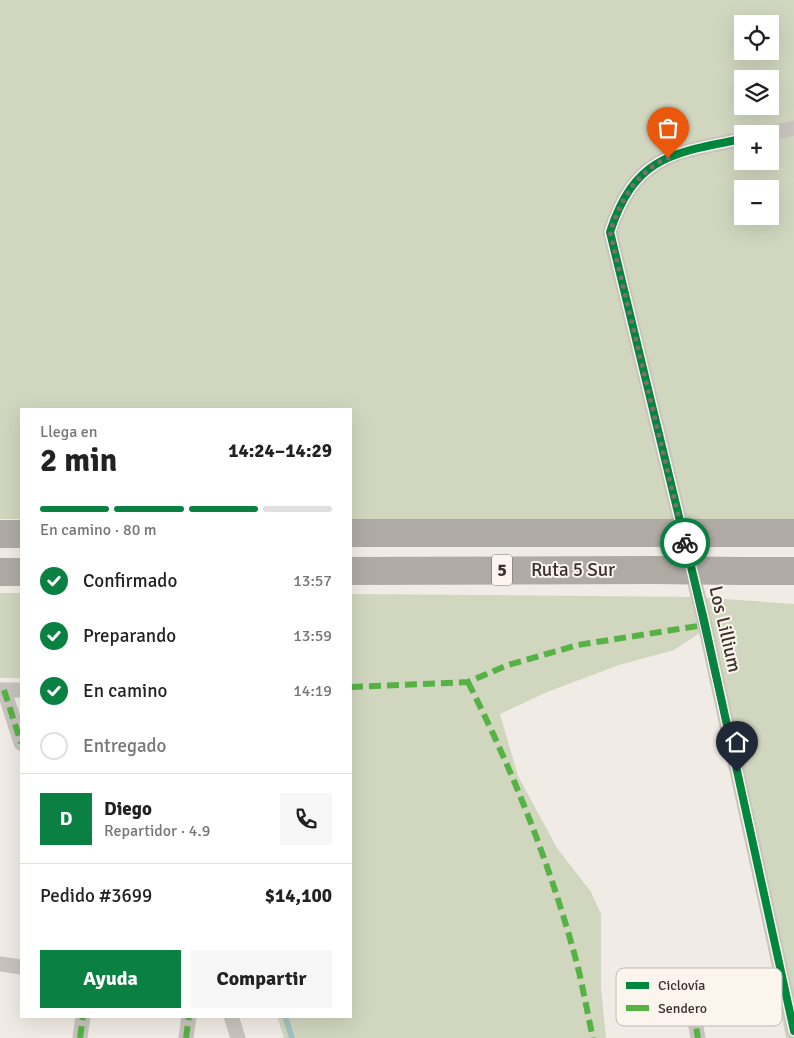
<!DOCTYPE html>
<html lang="es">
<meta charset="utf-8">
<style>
body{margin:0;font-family:Signika,sans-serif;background:#f6f6f6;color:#222;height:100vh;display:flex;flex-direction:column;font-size:19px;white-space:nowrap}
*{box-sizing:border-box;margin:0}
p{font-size:16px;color:#767676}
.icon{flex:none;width:28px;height:28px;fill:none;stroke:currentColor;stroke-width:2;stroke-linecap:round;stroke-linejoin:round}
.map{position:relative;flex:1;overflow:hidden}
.details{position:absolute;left:20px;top:408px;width:332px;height:610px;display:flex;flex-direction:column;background:#fff;border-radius:0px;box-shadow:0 5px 20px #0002}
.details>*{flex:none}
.tools{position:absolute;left:734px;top:15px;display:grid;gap:10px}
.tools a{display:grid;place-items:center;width:45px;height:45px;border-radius:0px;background:#fff;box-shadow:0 5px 20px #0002;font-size:25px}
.pin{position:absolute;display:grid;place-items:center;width:42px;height:42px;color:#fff;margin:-51px -21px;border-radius:50% 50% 50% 0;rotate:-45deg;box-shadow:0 0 5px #0007}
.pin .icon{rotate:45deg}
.courier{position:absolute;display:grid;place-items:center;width:50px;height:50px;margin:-25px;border:4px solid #0b8043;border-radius:50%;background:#fff;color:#222;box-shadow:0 1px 6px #0007}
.summary em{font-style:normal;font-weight:800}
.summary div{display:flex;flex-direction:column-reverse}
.summary{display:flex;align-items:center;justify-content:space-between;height:85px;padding:0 20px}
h1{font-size:32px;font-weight:800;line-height:38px}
.bar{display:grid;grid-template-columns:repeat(4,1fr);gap:8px 5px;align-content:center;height:60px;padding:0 20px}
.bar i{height:6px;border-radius:4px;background:#e0e0e0}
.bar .current{background:#0b8043}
.bar p{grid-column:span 4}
.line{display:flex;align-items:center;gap:12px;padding:0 20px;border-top:1px solid #e0e0e0}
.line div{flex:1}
.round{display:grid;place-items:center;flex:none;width:52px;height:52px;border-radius:0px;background:#f6f6f6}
ol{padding:0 20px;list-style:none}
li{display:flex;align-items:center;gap:15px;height:55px}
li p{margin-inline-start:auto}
li .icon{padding:5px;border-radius:50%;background:#0b8043;color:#fff;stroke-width:4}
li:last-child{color:#767676}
li i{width:28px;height:28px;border:2px solid #e0e0e0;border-radius:50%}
.primary-button{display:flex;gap:10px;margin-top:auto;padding:10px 20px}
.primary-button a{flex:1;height:58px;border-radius:0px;background:#0b8043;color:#fff;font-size:20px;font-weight:800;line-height:58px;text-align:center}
.primary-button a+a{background:#f6f6f6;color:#222}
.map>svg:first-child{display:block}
.green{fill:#d1d6bf;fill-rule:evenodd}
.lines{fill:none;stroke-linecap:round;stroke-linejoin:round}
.stream{stroke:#a1c2c1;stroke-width:5.5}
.street{stroke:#c9c3be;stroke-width:15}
.highway{stroke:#afaaa4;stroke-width:28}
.highway-bridge{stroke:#afaaa4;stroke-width:28}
.quiet{stroke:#57b246;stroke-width:6;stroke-dasharray:12 6;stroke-linecap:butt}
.cycleway-casing{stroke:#fbf5ee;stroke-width:11}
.cycleway{stroke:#00873e;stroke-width:8}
.done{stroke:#7a716c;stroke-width:5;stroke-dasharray:0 9}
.route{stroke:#0b8043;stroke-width:6}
.labels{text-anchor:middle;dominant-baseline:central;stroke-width:4;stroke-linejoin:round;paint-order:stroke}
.shield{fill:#fbf5ee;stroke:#756b66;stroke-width:1}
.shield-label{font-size:18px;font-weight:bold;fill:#3b302b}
.street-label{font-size:19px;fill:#3b302b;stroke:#fbf5ee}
.key{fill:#fbf5ee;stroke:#c1bab4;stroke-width:1}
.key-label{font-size:14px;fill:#3b302b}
</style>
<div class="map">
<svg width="794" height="1038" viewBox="0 0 794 1038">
<rect width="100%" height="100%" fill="#f0ebe5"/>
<g class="green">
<path d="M0 0H794V523L351 522V409H21V519H0ZM742 24H770V51H742ZM742 79H770V106H742ZM742 134H770V161H742ZM742 189H770V216H742Z"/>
<rect x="0" y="593" width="21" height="85"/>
<polygon points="351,594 698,597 794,604 794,1038 786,1038 704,630 674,650 619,665 547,692 500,714 518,776 557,848 591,892 601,914 601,988 606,1038 284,1038 277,1016 351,1016"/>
</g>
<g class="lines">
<polyline class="stream" points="285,1016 292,1038"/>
<g class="street">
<polyline points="767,134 794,128"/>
<path d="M742 139C672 153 635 156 610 232L704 620 794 1031"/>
<polyline points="0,690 21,690"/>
<polyline points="4,690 21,743"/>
<polyline points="0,964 21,967"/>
<polyline points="690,993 698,1038"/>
<polyline points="231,1016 238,1038"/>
<polyline points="80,1038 83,1016"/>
<polyline points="186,1038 189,1016"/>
</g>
<g class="highway">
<polyline points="351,533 642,533"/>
<polyline points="733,533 794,533"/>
<polyline points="0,534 21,534"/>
<polyline points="351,571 653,570"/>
<polyline points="741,571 794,571"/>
<polyline points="0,572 21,572"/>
</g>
<g class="highway-bridge">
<polyline points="642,533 733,533"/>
<polyline points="653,570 741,571"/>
</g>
<g class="quiet">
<path d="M468 682C513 771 550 864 576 960 583 986 587 1012 593 1038"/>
<polyline points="351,687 468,682 508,665 578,645 704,625"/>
<polyline points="4,690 21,743"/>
<polyline points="690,993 698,1038"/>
<polyline points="80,1038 83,1016"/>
<polyline points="186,1038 189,1016"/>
</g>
<defs>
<path id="cycleway" d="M742 139C672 153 635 156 610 232L704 620 794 1031"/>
</defs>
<use href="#cycleway" class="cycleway-casing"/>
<use href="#cycleway" class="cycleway"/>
</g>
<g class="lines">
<path class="done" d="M668 158C636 172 621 200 610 232L685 543"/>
<polyline class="route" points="685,543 737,772"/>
</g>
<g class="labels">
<rect class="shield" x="492" y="554.5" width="20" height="31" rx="4"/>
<g class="shield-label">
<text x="502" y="570">5</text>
</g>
<g class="street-label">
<text x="573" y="570">Ruta 5 Sur</text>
<text transform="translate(725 629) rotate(77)">Los Lillium</text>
</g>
</g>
<rect x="616" y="968" width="166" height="58" rx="8" class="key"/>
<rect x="626" y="982" width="23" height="7" fill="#00873e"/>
<rect x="626" y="1005" width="23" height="6" fill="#57b246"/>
<g class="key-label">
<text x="658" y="990">Ciclovía</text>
<text x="658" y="1013">Sendero</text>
</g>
</svg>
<div class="tools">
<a><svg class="icon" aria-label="locate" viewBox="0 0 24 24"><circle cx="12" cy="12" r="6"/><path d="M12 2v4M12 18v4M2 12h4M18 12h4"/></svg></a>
<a><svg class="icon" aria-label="layers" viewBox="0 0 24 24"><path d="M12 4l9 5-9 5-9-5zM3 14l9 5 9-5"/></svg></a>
<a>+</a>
<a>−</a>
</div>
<div class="pin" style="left:668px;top:158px;background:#ea580c"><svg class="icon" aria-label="bag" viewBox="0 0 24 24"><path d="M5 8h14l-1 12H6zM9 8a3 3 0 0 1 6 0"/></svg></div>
<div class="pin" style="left:737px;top:772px;background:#1f2937"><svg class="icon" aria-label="home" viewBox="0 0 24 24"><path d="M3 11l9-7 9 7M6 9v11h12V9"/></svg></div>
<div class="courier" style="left:685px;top:543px"><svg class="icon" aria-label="bike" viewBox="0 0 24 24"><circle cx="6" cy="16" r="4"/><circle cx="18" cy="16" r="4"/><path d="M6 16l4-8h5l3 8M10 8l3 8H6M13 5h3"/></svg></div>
<section class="details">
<div class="summary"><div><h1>2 min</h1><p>Llega en</p></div><em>14:24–14:29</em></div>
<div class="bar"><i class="current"></i><i class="current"></i><i class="current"></i><i></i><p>En camino · 80 m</p></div>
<ol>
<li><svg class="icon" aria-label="check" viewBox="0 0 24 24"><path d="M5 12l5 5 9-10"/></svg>Confirmado<p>13:57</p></li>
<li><svg class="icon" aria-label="check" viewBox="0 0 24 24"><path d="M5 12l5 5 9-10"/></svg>Preparando<p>13:59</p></li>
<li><svg class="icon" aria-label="check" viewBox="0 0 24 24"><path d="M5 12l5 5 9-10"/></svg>En camino<p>14:19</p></li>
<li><i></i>Entregado</li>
</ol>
<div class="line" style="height:90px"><b class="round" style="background:#0b8043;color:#fff">D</b><div><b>Diego</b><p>Repartidor · 4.9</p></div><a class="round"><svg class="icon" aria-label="phone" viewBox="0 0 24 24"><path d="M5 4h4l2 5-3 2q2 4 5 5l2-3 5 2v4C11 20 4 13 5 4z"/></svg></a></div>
<div class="line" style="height:65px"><div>Pedido #3699</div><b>$14,100</b></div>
<div class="primary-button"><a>Ayuda</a><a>Compartir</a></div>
</section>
</div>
